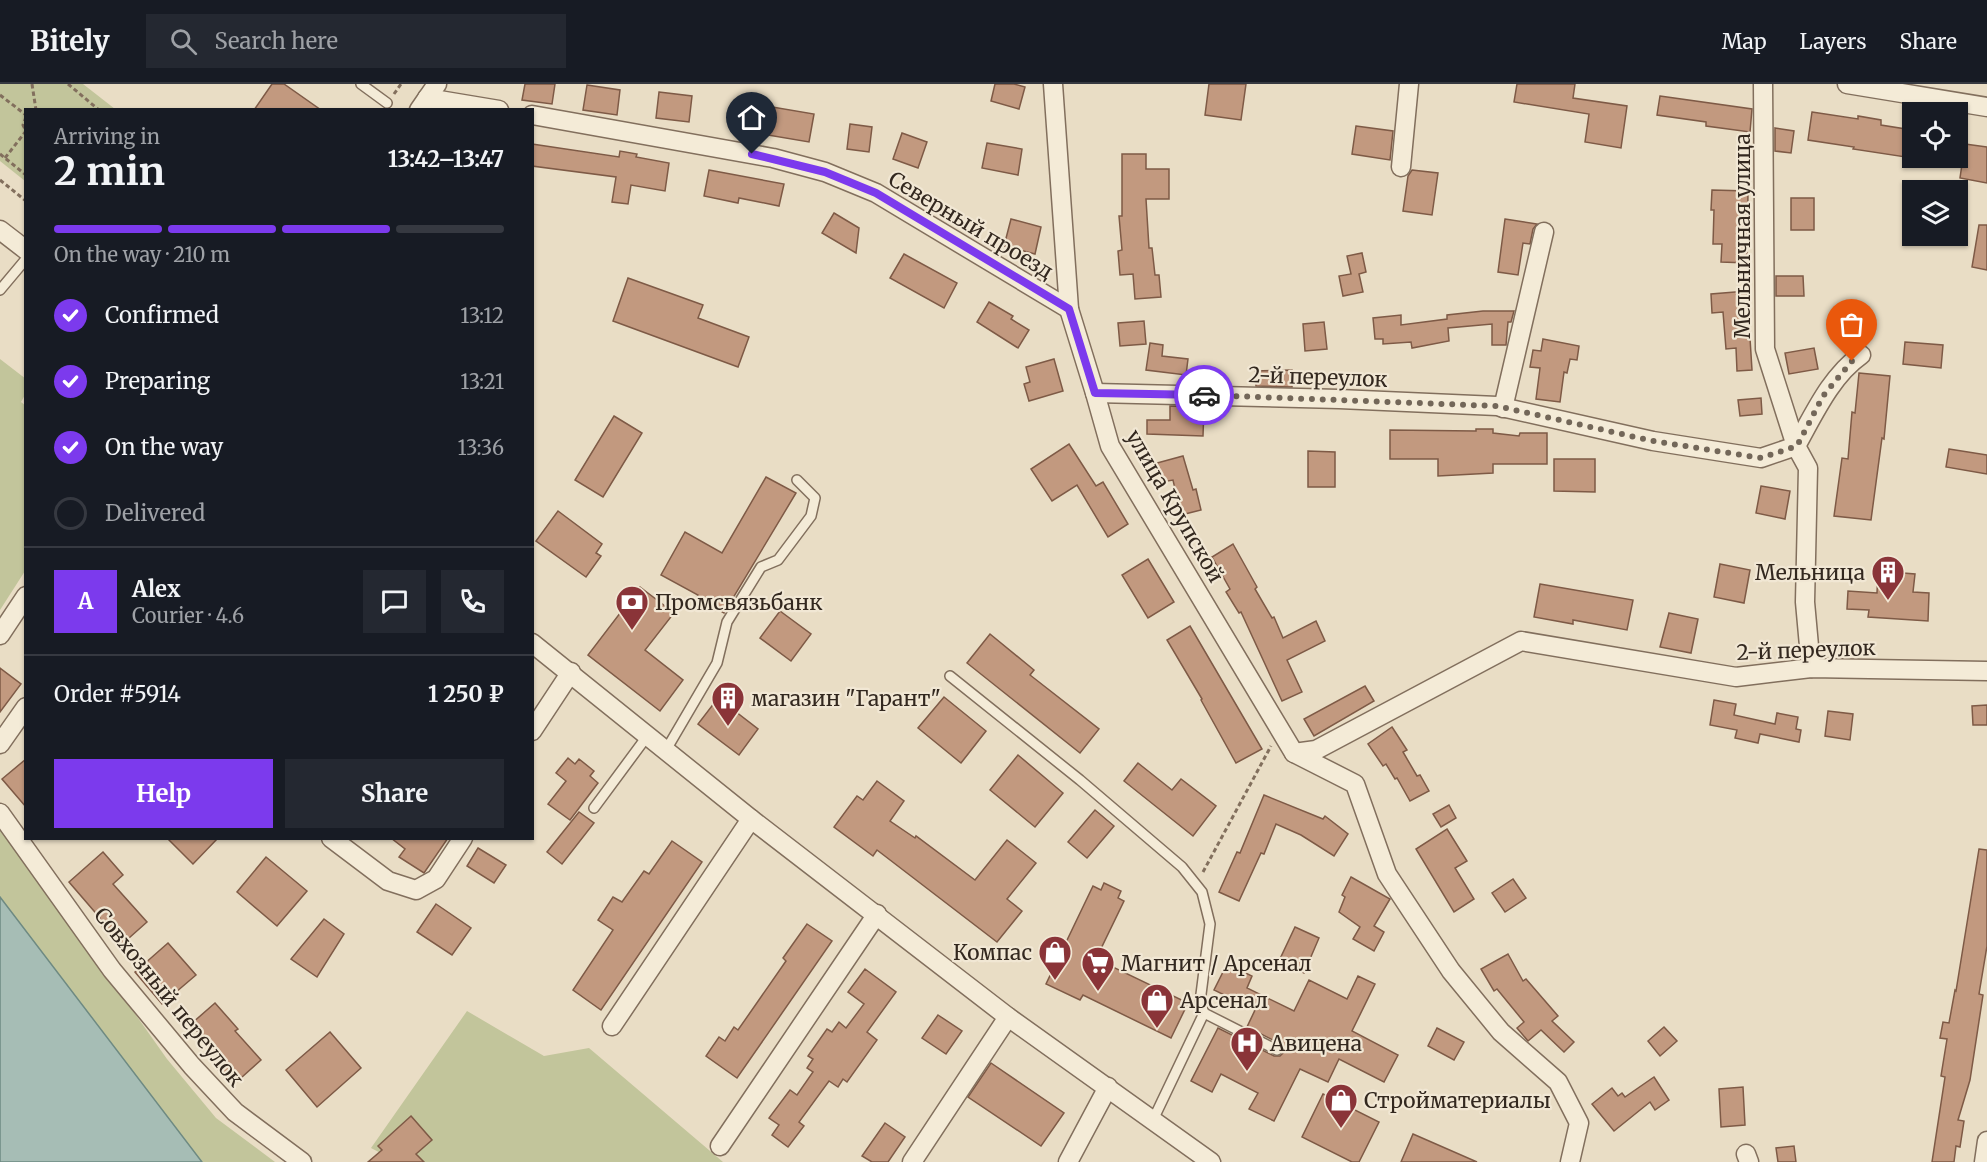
<!DOCTYPE html>
<meta charset="utf-8">
<style>
body{margin:0;font-family:Merriweather,serif;background:#242831;color:#f1f3f6;height:100vh;display:flex;flex-direction:column;font-size:22px;white-space:nowrap}
*{box-sizing:border-box;margin:0}
p{font-size:20px;color:#9ea1a6}
.icon{flex:none;width:33px;height:33px;fill:none;stroke:currentColor;stroke-width:2;stroke-linecap:round;stroke-linejoin:round}
.map{position:relative;flex:1;overflow:hidden}
.details{position:absolute;left:24px;top:24px;width:510px;height:732px;display:flex;flex-direction:column;background:#171b24;border-radius:0px;box-shadow:0 2px 4px #0004}
.details>*{flex:none}
.tools{position:absolute;left:1902px;top:18px;display:grid;gap:12px}
.tools a{display:grid;place-items:center;width:66px;height:66px;border-radius:0px;background:#171b24;box-shadow:0 2px 4px #0004;font-size:30px}
.pin{position:absolute;display:grid;place-items:center;width:51px;height:51px;color:#fff;margin:-62px -26px;border-radius:50% 50% 50% 0;rotate:-45deg;box-shadow:0 0 6px #0007}
.pin .icon{rotate:45deg}
.courier{position:absolute;display:grid;place-items:center;width:60px;height:60px;margin:-30px;border:4px solid #7c3aed;border-radius:50%;background:#fff;color:#222;box-shadow:0 2px 8px #0007}
.summary em{font-style:normal;font-weight:700}
.summary div{display:flex;flex-direction:column-reverse}
.summary{display:flex;align-items:center;justify-content:space-between;height:102px;padding:0 30px}
h1{font-size:39px;font-weight:700;line-height:45px}
.bar{display:grid;grid-template-columns:repeat(4,1fr);gap:9px 6px;align-content:center;height:72px;padding:0 30px}
.bar i{height:8px;border-radius:4px;background:#363941}
.bar .active{background:#7c3aed}
.bar p{grid-column:span 4}
.line{display:flex;align-items:center;gap:15px;padding:0 30px;border-top:2px solid #363941}
.line div{flex:1}
.round{display:grid;place-items:center;flex:none;width:63px;height:63px;border-radius:0px;background:#242831}
ol{padding:0 30px;list-style:none}
li{display:flex;align-items:center;gap:18px;height:66px}
li p{margin-inline-start:auto}
li .icon{padding:6px;border-radius:50%;background:#7c3aed;color:#fff;stroke-width:4}
li:last-child{color:#9ea1a6}
li i{width:33px;height:33px;border:3px solid #363941;border-radius:50%}
.action{display:flex;gap:12px;margin-top:auto;padding:12px 30px}
.action a{flex:1;height:69px;border-radius:0px;background:#7c3aed;color:#fff;font-size:24px;font-weight:700;line-height:69px;text-align:center}
.action a+a{background:#242831;color:#f1f3f6}
header{display:flex;align-items:center;gap:36px;box-sizing:border-box;height:84px;padding:0 30px;background:#171b24;border-bottom:2px solid #363941}
header strong{font-size:28px}
nav{display:flex;gap:33px;margin-inline-start:auto;font-size:21px}
.search{width:420px;height:54px;background:#242831;display:flex;align-items:center;gap:15px;box-sizing:border-box;padding:0 21px;border-radius:0px;color:#9ea1a6;font-size:22px}
.map>svg:first-child{display:block}
.green{fill:#c2c59b}
.water{fill:#a6bdb5;stroke:#6e8a82;stroke-width:1.5}
.building{fill:#c2997f;stroke:#7e5a46;stroke-width:1.5}
.lines{fill:none;stroke-linecap:round;stroke-linejoin:round}
.lane-casing{stroke:#826f5d;stroke-width:12}
.street-casing{stroke:#826f5d;stroke-width:21}
.path{stroke:#826f5d;stroke-width:3;stroke-dasharray:4.5 3;stroke-linecap:butt}
.lane{stroke:#f4ebd7;stroke-width:9}
.street{stroke:#f4ebd7;stroke-width:18}
.done{stroke:#736759;stroke-width:6;stroke-dasharray:0 10.8}
.route{stroke:#7c3aed;stroke-width:8}
.labels{text-anchor:middle;dominant-baseline:central;stroke-width:4.5;stroke-linejoin:round;paint-order:stroke}
.street-label{font-size:21px;fill:#33281f;stroke:#f1e7d4}
.poi-label{font-size:21px;fill:#33281f;stroke:#f1e7d4;text-anchor:start}
</style>
<header>
<strong>Bitely</strong>
<div class="search"><svg class="icon" aria-label="search" viewBox="0 0 24 24"><circle cx="10" cy="10" r="6"/><path d="M15 15l6 6"/></svg>Search here</div>
<nav><a>Map</a><a>Layers</a><a>Share</a></nav>
</header>
<div class="map">
<svg width="1987" height="1078" viewBox="0 0 1987 1078">
<rect width="100%" height="100%" fill="#e9ddc5"/>
<g class="green">
<polygon points="0,0 83,0 115,25 26,26 25,97 0,77"/>
<polygon points="0,275 26,295 25,311 21,318 26,322 25,487 0,526"/>
<polygon points="0,739 167,975 216,1034 275,1078 202,1078 0,813"/>
<polygon points="467,927 544,972 589,964 723,1078 398,1078 371,1064"/>
</g>
<polygon class="water" points="0,813 202,1078 0,1078"/>
<g class="building">
<polygon points="272,0 284,0 321,26 254,26"/>
<polygon points="525,0 555,0 552,20 522,16"/>
<polygon points="995,0 1014,0 1025,3 1019,25 991,17"/>
<polygon points="1209,0 1246,0 1241,36 1205,31"/>
<polygon points="1517,0 1575,0 1573,14 1627,22 1621,64 1585,58 1589,30 1514,18"/>
<polygon points="587,1 620,6 617,31 583,26"/>
<polygon points="659,8 692,12 689,38 656,34"/>
<polygon points="1660,12 1752,25 1750,48 1706,42 1706,38 1657,31"/>
<polygon points="749,19 814,30 809,58 745,47"/>
<polygon points="1812,28 1858,35 1858,32 1881,36 1881,41 1912,46 1912,74 1853,65 1854,63 1808,56"/>
<polygon points="850,40 872,43 869,68 847,65"/>
<polygon points="1356,42 1393,47 1390,76 1352,70"/>
<polygon points="1775,44 1794,47 1791,69 1775,67"/>
<polygon points="902,49 927,58 918,84 893,75"/>
<polygon points="987,59 1022,65 1018,91 982,84"/>
<polygon points="532,60 619,73 620,67 637,70 636,73 669,79 665,107 631,101 628,120 612,118 616,93 532,82"/>
<polygon points="1965,60 1987,63 1987,99 1960,94"/>
<polygon points="1122,70 1146,70 1146,85 1169,85 1169,115 1146,115 1149,164 1152,164 1155,191 1159,191 1161,213 1135,215 1133,190 1120,191 1118,167 1122,166 1119,132 1122,132"/>
<polygon points="709,86 784,100 779,122 739,114 738,119 704,112"/>
<polygon points="1412,86 1438,89 1432,131 1403,127 1408,92"/>
<polygon points="1712,106 1748,107 1747,179 1721,178 1722,160 1713,160 1714,126 1711,126"/>
<rect x="1791" y="114" width="23" height="32"/>
<polygon points="834,129 859,144 856,169 822,149"/>
<polygon points="1011,135 1041,143 1035,170 1004,162"/>
<polygon points="1505,135 1537,140 1533,145 1530,160 1523,159 1518,191 1498,188"/>
<polygon points="1979,141 1987,141 1987,186 1972,183"/>
<polygon points="1362,169 1366,188 1359,190 1363,208 1343,212 1339,192 1351,190 1347,172"/>
<polygon points="904,170 957,199 944,224 890,194"/>
<polygon points="1776,192 1803,192 1804,212 1776,212"/>
<polygon points="628,194 703,221 698,234 749,253 738,283 613,237"/>
<polygon points="1747,207 1752,286 1737,287 1736,264 1726,265 1723,228 1712,229 1711,210"/>
<polygon points="989,218 1013,232 1011,235 1029,246 1018,264 977,238"/>
<polygon points="1865,225 1868,247 1840,252 1836,230"/>
<polygon points="1483,227 1514,227 1511,238 1508,238 1506,261 1492,261 1492,240 1448,244 1449,257 1412,264 1411,258 1383,260 1383,255 1375,255 1373,234 1401,231 1401,241 1447,235 1447,231"/>
<polygon points="1144,237 1146,260 1120,262 1118,239"/>
<polygon points="1324,238 1327,265 1305,267 1303,240"/>
<polygon points="1543,255 1579,262 1577,276 1570,275 1567,289 1564,288 1560,318 1536,315 1540,284 1530,283 1533,266 1541,267"/>
<polygon points="1905,258 1943,261 1941,284 1903,280"/>
<polygon points="1150,259 1163,261 1162,272 1188,275 1186,291 1146,286"/>
<polygon points="1814,264 1818,285 1789,290 1785,269"/>
<polygon points="1054,275 1063,307 1029,317 1024,300 1030,298 1026,283"/>
<polygon points="1292,286 1292,303 1256,302 1255,287"/>
<polygon points="1859,289 1890,292 1884,355 1882,354 1871,436 1834,432 1842,374 1848,375 1852,328 1855,329"/>
<polygon points="1761,314 1762,330 1740,332 1738,316"/>
<polygon points="1170,322 1204,323 1203,352 1147,350 1147,336 1170,336"/>
<polygon points="614,332 642,349 603,413 575,396"/>
<polygon points="1476,345 1493,345 1493,349 1519,352 1520,349 1547,349 1547,380 1493,380 1493,389 1438,392 1438,375 1390,375 1390,346 1476,347"/>
<polygon points="1069,360 1096,402 1103,398 1128,440 1108,453 1077,401 1052,417 1031,385"/>
<polygon points="1949,365 1987,371 1987,390 1946,383"/>
<polygon points="1308,367 1335,368 1335,403 1308,403"/>
<polygon points="1183,372 1193,406 1196,405 1201,426 1181,431 1173,396 1162,398 1157,379"/>
<polygon points="1554,375 1595,375 1595,408 1554,407"/>
<polygon points="766,393 796,409 724,529 697,513 698,511 661,491 685,448 722,469"/>
<polygon points="1761,402 1790,407 1785,435 1756,429"/>
<polygon points="558,427 602,460 596,469 601,472 586,493 536,457"/>
<polygon points="1233,460 1257,503 1255,505 1272,534 1274,533 1283,554 1316,537 1325,557 1287,576 1302,608 1282,617 1241,528 1239,529 1226,508 1230,505 1212,473"/>
<polygon points="1148,475 1174,518 1148,534 1122,491"/>
<polygon points="1720,480 1750,486 1744,519 1714,513"/>
<polygon points="1878,487 1915,490 1913,508 1929,509 1928,537 1868,533 1869,526 1847,525 1848,507 1877,509"/>
<polygon points="1540,500 1633,516 1627,546 1573,536 1573,540 1534,533"/>
<polygon points="640,503 674,529 645,566 683,596 660,627 588,571"/>
<polygon points="780,527 811,550 791,577 760,554"/>
<polygon points="1669,529 1698,535 1691,569 1660,563"/>
<polygon points="1190,542 1262,665 1236,679 1201,616 1202,615 1167,556"/>
<polygon points="990,550 1034,586 1030,591 1099,645 1080,669 967,579"/>
<polygon points="0,584 21,600 0,628"/>
<polygon points="1365,602 1374,617 1314,652 1304,635"/>
<polygon points="944,613 986,647 961,679 918,644"/>
<polygon points="718,614 758,645 739,671 698,640"/>
<polygon points="1714,616 1736,620 1734,631 1775,640 1777,629 1798,633 1796,645 1801,646 1799,658 1760,650 1758,659 1735,654 1737,646 1710,641"/>
<polygon points="1987,621 1987,641 1973,641 1972,622"/>
<polygon points="1828,627 1853,630 1850,656 1825,652"/>
<polygon points="1392,643 1407,666 1403,668 1417,692 1420,691 1429,707 1410,717 1397,694 1395,695 1386,680 1383,682 1368,660"/>
<polygon points="1018,671 1063,709 1035,743 990,706"/>
<polygon points="568,674 575,680 579,675 594,687 590,692 598,699 570,736 548,720 566,697 556,689"/>
<polygon points="26,675 26,723 2,695"/>
<polygon points="1138,679 1172,706 1181,695 1216,722 1193,752 1124,697"/>
<polygon points="877,697 904,717 890,737 915,754 916,752 975,796 1007,756 1036,779 1007,815 1022,827 997,858 877,766 873,772 834,743 857,712 863,716"/>
<polygon points="1264,711 1323,735 1325,732 1348,750 1334,772 1301,751 1276,740 1264,770 1261,769 1239,817 1219,808 1237,768 1240,769"/>
<polygon points="1449,721 1456,734 1441,743 1433,730"/>
<polygon points="1095,726 1114,742 1087,774 1068,758"/>
<polygon points="579,728 594,739 562,780 547,768"/>
<polygon points="1447,745 1467,777 1455,784 1474,815 1454,828 1416,765"/>
<polygon points="167,754 218,754 193,780"/>
<polygon points="391,754 448,754 424,789 399,773 405,765"/>
<polygon points="672,757 702,778 601,926 573,906 613,846 598,836 613,813 622,818 644,787 649,790"/>
<polygon points="478,764 506,781 494,799 467,782"/>
<polygon points="1979,765 1987,766 1987,862 1979,910 1983,911 1970,996 1958,1036 1964,1037 1960,1063 1956,1062 1954,1078 1932,1078 1945,993 1941,992 1947,955 1940,954 1943,938 1949,939 1955,906 1956,907"/>
<polygon points="103,768 123,791 113,800 147,838 120,862 97,837 100,834 69,798"/>
<polygon points="266,773 307,807 277,842 237,808"/>
<polygon points="1351,793 1390,815 1374,842 1384,848 1374,867 1353,855 1360,843 1339,828 1345,813 1342,811"/>
<polygon points="1513,795 1526,814 1505,828 1492,809"/>
<polygon points="1104,799 1121,807 1118,814 1124,817 1096,875 1188,919 1171,954 1083,911 1080,916 1046,900 1093,802 1101,806"/>
<polygon points="436,820 471,844 452,871 417,848"/>
<polygon points="324,835 344,850 317,893 291,875"/>
<polygon points="807,840 832,857 737,994 706,972 719,953 725,957 734,943 738,946 786,877 783,874"/>
<polygon points="1295,843 1319,854 1304,889 1279,877"/>
<polygon points="168,859 196,891 162,920 135,888"/>
<polygon points="1508,870 1523,897 1526,895 1558,932 1552,937 1574,958 1564,968 1541,946 1528,957 1517,944 1524,938 1497,905 1494,907 1481,885"/>
<polygon points="1227,880 1252,892 1247,904 1294,927 1309,896 1347,915 1358,892 1375,900 1352,947 1398,971 1384,998 1339,975 1328,998 1300,985 1274,1037 1249,1025 1258,1009 1221,990 1212,1008 1191,997 1218,944 1274,972 1280,972 1283,969 1281,960 1247,943 1255,926 1214,906"/>
<polygon points="865,885 896,908 867,948 877,956 847,998 843,995 838,1003 829,997 799,1038 804,1042 788,1063 772,1051 779,1041 769,1034 790,1006 797,1011 813,988 807,984 813,975 808,972 827,945 832,948 839,938 846,944 864,920 848,908"/>
<polygon points="215,919 238,945 235,947 261,976 232,1002 213,980 220,974 191,940"/>
<polygon points="938,931 962,947 946,970 922,954"/>
<polygon points="1664,943 1677,957 1660,972 1648,957"/>
<polygon points="1437,944 1464,958 1454,976 1428,962"/>
<polygon points="330,948 361,984 317,1023 286,986"/>
<polygon points="991,979 1064,1029 1041,1062 968,1013"/>
<polygon points="1654,993 1669,1016 1655,1026 1650,1018 1614,1047 1592,1020 1612,1004 1618,1012 1622,1009 1625,1013"/>
<polygon points="1743,1003 1745,1041 1721,1043 1719,1005"/>
<polygon points="1323,1010 1379,1038 1359,1078 1352,1078 1302,1053"/>
<polygon points="411,1032 432,1056 416,1070 424,1078 368,1078 382,1066 378,1062"/>
<polygon points="885,1039 905,1053 888,1078 872,1078 862,1072"/>
<polygon points="1413,1050 1477,1078 1401,1078"/>
<polygon points="1794,1062 1796,1078 1778,1078 1776,1064"/>
</g>
<g class="lines">
<defs>
<g id="lane">
<polyline points="361,0 387,19"/>
<polyline points="0,206 26,175"/>
<polyline points="950,592 1080,696 1182,783 1202,808 1210,840 1200,918 1204,929 1153,1036"/>
<polyline points="666,666 717,579 727,538 761,483 778,476 811,432 815,414 797,396"/>
<polyline points="594,724 648,651"/>
<polyline points="1204,929 1277,966"/>
</g>
<g id="street">
<polyline points="1053,0 1069,225 1095,309 1110,362 1294,669 1355,700 1387,790 1451,887 1501,948 1558,998 1579,1039 1570,1078"/>
<polyline points="1763,0 1765,265 1796,362 1808,384 1805,518 1811,584"/>
<polyline points="1847,0 1987,23"/>
<polyline points="427,14 499,26"/>
<polyline points="419,26 437,0"/>
<polyline points="532,31 773,74 825,88 876,109 1069,225"/>
<polyline points="1401,83 1409,0"/>
<polyline points="0,146 26,166"/>
<path d="M1095 309 1339 315 1497 322 1653 357 1761 374 1796 362C1814 330 1831 292 1861 271"/>
<polyline points="1503,324 1544,148"/>
<polyline points="0,551 26,512"/>
<polyline points="532,559 751,735 1008,933 1211,1078"/>
<polyline points="532,647 571,588"/>
<polyline points="0,660 26,623"/>
<polyline points="1294,669 1316,666 1521,557 1736,593 1811,584 1987,587"/>
<polyline points="0,729 112,886 192,982 235,1028 302,1078"/>
<polyline points="331,754 388,797 416,806 436,795 463,754"/>
<polyline points="612,942 751,735"/>
<polyline points="720,1062 877,830"/>
<polyline points="1746,1070 1749,1078"/>
<polyline points="912,1078 1008,933"/>
<polyline points="1068,1078 1108,1003"/>
<polyline points="1984,1078 1987,1057"/>
</g>
</defs>
<use href="#lane" class="lane-casing"/>
<use href="#street" class="street-casing"/>
<g class="path">
<polyline points="32,0 36,26"/>
<polyline points="68,0 99,26"/>
<polyline points="394,10 401,0"/>
<polyline points="0,11 26,31"/>
<polyline points="26,33 23,41 26,47"/>
<polyline points="0,70 26,91"/>
<polyline points="5,74 26,47"/>
<polyline points="0,96 26,117"/>
<polyline points="1203,788 1271,662"/>
</g>
<use href="#lane" class="lane"/>
<use href="#street" class="street"/>
</g>
<g class="lines">
<polyline class="done" points="1204,311 1497,322 1653,357 1761,374 1797,362 1823,312 1852,277"/>
<polyline class="route" points="752,70 825,88 876,109 1069,225 1095,309 1204,311"/>
</g>
<defs>
<symbol id="building-pin" viewBox="-11 -11 22 30"><path d="M0 17L-7.5 6A9.5 9.5 0 1 1 7.5 6Z" fill="#8a3438" stroke="#f1e7d4"/><path d="M-4-6H4V6H1V3H-1V6H-4ZM-2.5-4.3h1.7v1.8h-1.7ZM.8-4.3h1.7v1.8H.8ZM-2.5-1h1.7V.8h-1.7ZM.8-1h1.7V.8H.8Z" fill="#fff"/></symbol>
<symbol id="bank-pin" viewBox="-11 -11 22 30"><path d="M0 17L-7.5 6A9.5 9.5 0 1 1 7.5 6Z" fill="#8a3438" stroke="#f1e7d4"/><path d="M-6-4H6V4H-6ZM0-2.3a2.3 2.3 0 1 0 0 4.6a2.3 2.3 0 1 0 0-4.6Z" fill="#fff"/></symbol>
<symbol id="shop-pin" viewBox="-11 -11 22 30"><path d="M0 17L-7.5 6A9.5 9.5 0 1 1 7.5 6Z" fill="#8a3438" stroke="#f1e7d4"/><path d="M-5-2.5h2.3a2.7 3.5 0 0 1 5.4 0H5L5.5 6h-11ZM-1.5-2.5h3a1.5 2.3 0 0 0-3 0Z" fill="#fff"/></symbol>
<symbol id="supermarket-pin" viewBox="-11 -11 22 30"><path d="M0 17L-7.5 6A9.5 9.5 0 1 1 7.5 6Z" fill="#8a3438" stroke="#f1e7d4"/><path d="M-6-5.5h2.5l.6 2H6L4.5 2H-2.5L-4.4-4H-6ZM-1.5 3.2a1.3 1.3 0 1 0 .1 0ZM3 3.2a1.3 1.3 0 1 0 .1 0Z" fill="#fff"/></symbol>
<symbol id="hospital-pin" viewBox="-11 -11 22 30"><path d="M0 17L-7.5 6A9.5 9.5 0 1 1 7.5 6Z" fill="#8a3438" stroke="#f1e7d4"/><path d="M-5-5h3v3.5h4V-5h3V5h-3V1.5h-4V5h-3Z" fill="#fff"/></symbol>
</defs>
<g fill-rule="evenodd">
<use href="#building-pin" x="1869" y="469" width="38" height="52"/>
<use href="#bank-pin" x="613" y="499" width="38" height="52"/>
<use href="#building-pin" x="709" y="595" width="38" height="52"/>
<use href="#shop-pin" x="1036" y="849" width="38" height="52"/>
<use href="#supermarket-pin" x="1079" y="860" width="38" height="52"/>
<use href="#shop-pin" x="1138" y="897" width="38" height="52"/>
<use href="#hospital-pin" x="1228" y="940" width="38" height="52"/>
<use href="#shop-pin" x="1322" y="997" width="38" height="52"/>
</g>
<g class="labels">
<g class="street-label">
<text transform="translate(971 141) rotate(31)">Северный проезд</text>
<text transform="translate(1742 152) rotate(-90)">Мельничная улица</text>
<text transform="translate(1318 293) rotate(2)">2-й переулок</text>
<text transform="translate(1175 422) rotate(60)">улица Крупской</text>
<text transform="translate(1806 566) rotate(-2)">2-й переулок</text>
<text transform="translate(169 913) rotate(51)">Совхозный переулок</text>
</g>
<g class="poi-label">
<text x="1865" y="488" text-anchor="end">Мельница</text>
<text x="655" y="518">Промсвязьбанк</text>
<text x="751" y="614">магазин "Гарант"</text>
<text x="1032" y="868" text-anchor="end">Компас</text>
<text x="1121" y="879">Магнит / Арсенал</text>
<text x="1180" y="916">Арсенал</text>
<text x="1270" y="959">Авицена</text>
<text x="1364" y="1016">Стройматериалы</text>
</g>
</g>
</svg>
<div class="tools">
<a><svg class="icon" aria-label="locate" viewBox="0 0 24 24"><circle cx="12" cy="12" r="6"/><path d="M12 2v4M12 18v4M2 12h4M18 12h4"/></svg></a>
<a><svg class="icon" aria-label="layers" viewBox="0 0 24 24"><path d="M12 4l9 5-9 5-9-5zM3 14l9 5 9-5"/></svg></a>
</div>
<div class="pin" style="left:1852px;top:277px;background:#ea580c"><svg class="icon" aria-label="bag" viewBox="0 0 24 24"><path d="M5 8h14l-1 12H6zM9 8a3 3 0 0 1 6 0"/></svg></div>
<div class="pin" style="left:752px;top:70px;background:#1f2937"><svg class="icon" aria-label="home" viewBox="0 0 24 24"><path d="M3 11l9-7 9 7M6 9v11h12V9"/></svg></div>
<div class="courier" style="left:1204px;top:311px"><svg class="icon" aria-label="car" viewBox="0 0 24 24"><path d="M5 17H2v-5l4-1 3-4h7l3 4 3 1v5h-3M9 17h6M6 11h13"/><circle cx="7" cy="17" r="2"/><circle cx="17" cy="17" r="2"/></svg></div>
<section class="details">
<div class="summary"><div><h1>2 min</h1><p>Arriving in</p></div><em>13:42–13:47</em></div>
<div class="bar"><i class="active"></i><i class="active"></i><i class="active"></i><i></i><p>On the way · 210 m</p></div>
<ol>
<li><svg class="icon" aria-label="check" viewBox="0 0 24 24"><path d="M5 12l5 5 9-10"/></svg>Confirmed<p>13:12</p></li>
<li><svg class="icon" aria-label="check" viewBox="0 0 24 24"><path d="M5 12l5 5 9-10"/></svg>Preparing<p>13:21</p></li>
<li><svg class="icon" aria-label="check" viewBox="0 0 24 24"><path d="M5 12l5 5 9-10"/></svg>On the way<p>13:36</p></li>
<li><i></i>Delivered</li>
</ol>
<div class="line" style="height:108px"><b class="round" style="background:#7c3aed;color:#fff">A</b><div><b>Alex</b><p>Courier · 4.6</p></div><a class="round"><svg class="icon" aria-label="chat" viewBox="0 0 24 24"><path d="M4 5h16v11H9l-5 4z"/></svg></a><a class="round"><svg class="icon" aria-label="phone" viewBox="0 0 24 24"><path d="M5 4h4l2 5-3 2q2 4 5 5l2-3 5 2v4C11 20 4 13 5 4z"/></svg></a></div>
<div class="line" style="height:78px"><div>Order #5914</div><b>1 250 ₽</b></div>
<div class="action"><a>Help</a><a>Share</a></div>
</section>
</div>
